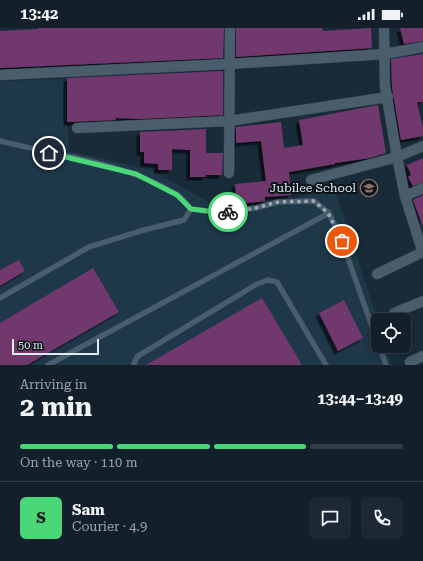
<!DOCTYPE html>
<meta charset="utf-8">
<style>
body{margin:0;font-family:"Roboto Serif",serif;background:#1c2833;color:#f1f3f6;height:100vh;display:flex;flex-direction:column;font-size:15px;white-space:nowrap}
*{box-sizing:border-box;margin:0}
p{font-size:13px;color:#9da3a9}
.icon{flex:none;width:22px;height:22px;fill:none;stroke:currentColor;stroke-width:2;stroke-linecap:round;stroke-linejoin:round}
.map{position:relative;height:337px;overflow:hidden}
.side{display:flex;flex-direction:column;background:#13202b;flex:1}
.side>*{flex:none}
.fabs{position:absolute;left:371px;top:285px;display:grid;gap:8px}
.fabs a{display:grid;place-items:center;width:40px;height:40px;border-radius:6px;background:#13202b;box-shadow:0 2px 10px #0003,0 0 0 1px #323e47;font-size:20px}
.scale{position:absolute;left:12px;bottom:10px;width:87px;box-sizing:border-box;padding-left:4px;border:2px solid #e0ecf5;border-top:0;font-size:11px;line-height:14px;white-space:nowrap;color:#e0ecf5;-webkit-text-stroke:3px #0b1319;paint-order:stroke}
.pin{position:absolute;display:grid;place-items:center;width:34px;height:34px;color:#fff;margin:-17px;border:2px solid #fff;border-radius:50%;box-shadow:0 1px 4px #0007}
.courier{position:absolute;display:grid;place-items:center;width:40px;height:40px;margin:-20px;border:3px solid #4ad778;border-radius:50%;background:#fff;color:#222;box-shadow:0 1px 5px #0007}
.headline em{font-style:normal;font-weight:700}
.headline div{display:flex;flex-direction:column-reverse}
.headline{display:flex;align-items:center;justify-content:space-between;height:68px;padding:0 20px}
h1{font-size:26px;font-weight:700;line-height:30px}
.bar{display:grid;grid-template-columns:repeat(4,1fr);gap:6px 4px;align-content:center;height:48px;padding:0 20px}
.bar i{height:5px;border-radius:3px;background:#323e47}
.bar .selected{background:#4ad778}
.bar p{grid-column:span 4}
.line{display:flex;align-items:center;gap:10px;padding:0 20px;border-top:1px solid #323e47}
.line div{flex:1}
.round{display:grid;place-items:center;flex:none;width:42px;height:42px;border-radius:6px;background:#1c2833}
.status{display:flex;justify-content:space-between;align-items:center;height:28px;padding:0 20px;background:#13202b;direction:ltr}
.status svg{height:11px;fill:currentColor}
.map>svg:first-child{display:block}
.built{fill:#1e3749}
.building{fill:#71376e;filter:url(#shadow)}
.lines{fill:none;stroke-linecap:round;stroke-linejoin:round}
.lane-casing{stroke:#384753;stroke-width:6}
.street-casing{stroke:#384753;stroke-width:11}
.lane{stroke:#495d6d;stroke-width:5}
.street{stroke:#495d6d;stroke-width:10}
.done{stroke:#9aa8b3;stroke-width:4;stroke-dasharray:0 7.2}
.route{stroke:#4ad778;stroke-width:5}
.labels{text-anchor:middle;dominant-baseline:central;stroke-width:4;stroke-linejoin:round;paint-order:stroke}
.poi-label{font-size:12px;fill:#e0ecf5;stroke:#0b1319;text-anchor:end}
</style>
<div class="status"><b>13:42</b><svg viewBox="0 0 49 12"><path d="M0 12V9h3v3zM5 12V6h3v6zM10 12V3h3v9zM15 12V0h3v12zM26 1h20v11H26zM47 4h2v5h-2z"/></svg></div>
<div class="map">
<svg width="423" height="337" viewBox="0 0 423 337">
<defs>
<filter id="shadow"><feDropShadow dx="-3.5" dy="3.5" stdDeviation="0" flood-color="#0009"/></filter>
</defs>
<rect width="100%" height="100%" fill="#192b39"/>
<polygon class="built" points="65,51 69,123 152,142 234,188 334,159 378,293 378,318 386,318 392,337 0,337 0,53"/>
<g class="building">
<polygon points="38,0 224,0 223,30 0,40 0,3 38,1"/>
<polygon points="236,0 322,0 323,3 371,0 372,20 236,29"/>
<polygon points="400,0 423,0 423,13 404,16"/>
<polygon points="423,26 423,74 417,74 423,100 423,108 401,112 392,60 391,31"/>
<polygon points="223,43 223,87 140,91 115,90 116,92 67,94 67,50"/>
<polygon points="378,77 386,125 370,130 335,135 335,136 289,144 291,167 265,169 265,173 237,176 235,156 266,153 261,113 236,115 236,99 281,94 284,120 303,117 299,92"/>
<polygon points="206,101 206,125 223,125 222,147 206,147 206,149 190,149 190,122 172,121 172,142 158,142 158,136 144,135 144,124 140,124 140,104"/>
<polygon points="423,130 423,154 413,158 408,149 411,147 407,137"/>
<polygon points="423,167 423,199 413,172"/>
<polygon points="19,232 25,243 0,258 0,242"/>
<polygon points="93,240 119,284 27,337 0,337 0,295"/>
<polygon points="262,270 302,337 146,337"/>
<polygon points="344,272 363,310 338,323 319,285"/>
</g>
<g class="lines">
<defs>
<g id="lane">
<path d="M0 113C59 128 123 134 176 166 182 169 186 176 191 181L184 192 144 202 89 219 0 270"/>
<polyline points="191,181 207,183 227,184 256,180 278,174 314,173 329,185 342,213 378,316"/>
<polyline points="379,318 386,337"/>
<polyline points="48,337 329,185"/>
<polyline points="135,337 134,335 138,328 257,256 268,252 277,254 326,337"/>
</g>
<g id="street">
<polyline points="384,0 385,58 397,129 405,168 423,225"/>
<polyline points="0,47 229,36 385,26 423,19"/>
<polyline points="77,100 229,93 388,69"/>
<polyline points="229,145 230,0"/>
<polyline points="311,152 397,129 423,118"/>
<polyline points="405,168 423,160"/>
<polyline points="377,246 423,224"/>
<polyline points="394,285 423,273"/>
<polyline points="410,334 423,328"/>
</g>
</defs>
<use href="#lane" class="lane-casing"/>
<use href="#street" class="street-casing"/>
<use href="#lane" class="lane"/>
<use href="#street" class="street"/>
</g>
<g class="lines">
<polyline class="done" points="228,184 256,180 278,174 314,173 328,185 342,213"/>
<polyline class="route" points="49,125 136,146 177,167 191,181 207,183 228,184"/>
</g>
<defs>
<symbol id="school-ring" viewBox="-11 -11 22 22"><circle r="9.5" fill="#0b1319" stroke="#8d6e63" stroke-width="1.5"/><path d="M0-5L7-2L0 1L-7-2ZM-4 1L0 2.5L4 1V4Q0 6-4 4Z" fill="#8d6e63"/></symbol>
</defs>
<g fill-rule="evenodd">
<use href="#school-ring" x="359" y="150" width="20" height="20"/>
</g>
<g class="labels">
<g class="poi-label">
<text x="356" y="160">Jubilee School</text>
</g>
</g>
</svg>
<div class="fabs">
<a><svg class="icon" aria-label="locate" viewBox="0 0 24 24"><circle cx="12" cy="12" r="6"/><path d="M12 2v4M12 18v4M2 12h4M18 12h4"/></svg></a>
</div>
<div class="scale">50 m</div>
<div class="pin" style="left:342px;top:213px;background:#ea580c"><svg class="icon" aria-label="bag" viewBox="0 0 24 24"><path d="M5 8h14l-1 12H6zM9 8a3 3 0 0 1 6 0"/></svg></div>
<div class="pin" style="left:49px;top:125px;background:#1f2937"><svg class="icon" aria-label="home" viewBox="0 0 24 24"><path d="M3 11l9-7 9 7M6 9v11h12V9"/></svg></div>
<div class="courier" style="left:228px;top:184px"><svg class="icon" aria-label="bike" viewBox="0 0 24 24"><circle cx="6" cy="16" r="4"/><circle cx="18" cy="16" r="4"/><path d="M6 16l4-8h5l3 8M10 8l3 8H6M13 5h3"/></svg></div>
</div>
<section class="side">
<div class="headline"><div><h1>2 min</h1><p>Arriving in</p></div><em>13:44–13:49</em></div>
<div class="bar"><i class="selected"></i><i class="selected"></i><i class="selected"></i><i></i><p>On the way · 110 m</p></div>
<div class="line" style="height:72px"><b class="round" style="background:#4ad778;color:#111">S</b><div><b>Sam</b><p>Courier · 4.9</p></div><a class="round"><svg class="icon" aria-label="chat" viewBox="0 0 24 24"><path d="M4 5h16v11H9l-5 4z"/></svg></a><a class="round"><svg class="icon" aria-label="phone" viewBox="0 0 24 24"><path d="M5 4h4l2 5-3 2q2 4 5 5l2-3 5 2v4C11 20 4 13 5 4z"/></svg></a></div>
</section>
